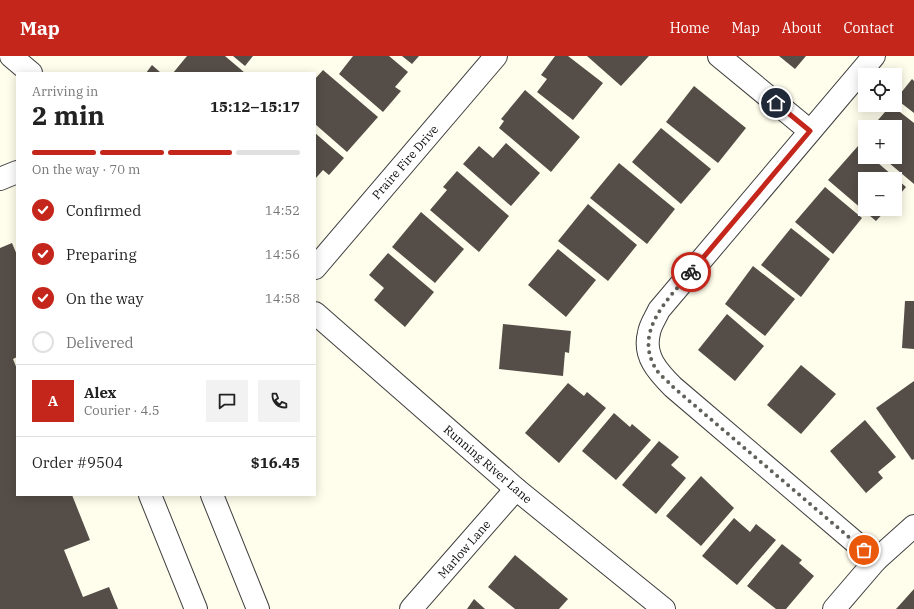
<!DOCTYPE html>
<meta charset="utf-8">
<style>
body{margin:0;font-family:"IBM Plex Serif",serif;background:#f2f2f2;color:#222;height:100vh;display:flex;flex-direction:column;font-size:15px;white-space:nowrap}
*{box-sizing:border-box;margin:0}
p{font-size:13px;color:#767676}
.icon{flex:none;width:22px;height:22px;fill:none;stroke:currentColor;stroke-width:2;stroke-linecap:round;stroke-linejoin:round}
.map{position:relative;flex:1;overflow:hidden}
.sheet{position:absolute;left:16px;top:16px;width:300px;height:424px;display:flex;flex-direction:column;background:#fff;border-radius:0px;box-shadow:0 2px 10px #0003}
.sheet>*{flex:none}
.fabs{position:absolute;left:858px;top:12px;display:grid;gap:8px}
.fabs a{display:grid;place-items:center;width:44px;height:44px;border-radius:0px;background:#fff;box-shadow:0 2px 10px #0003;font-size:20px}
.pin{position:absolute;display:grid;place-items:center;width:34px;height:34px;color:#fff;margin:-17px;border:2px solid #fff;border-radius:50%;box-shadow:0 1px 4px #0007}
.courier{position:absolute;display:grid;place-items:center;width:40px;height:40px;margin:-20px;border:3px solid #c5261b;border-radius:50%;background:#fff;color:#222;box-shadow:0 1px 5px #0007}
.summary em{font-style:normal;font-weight:700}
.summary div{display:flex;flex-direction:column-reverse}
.summary{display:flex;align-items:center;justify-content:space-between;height:68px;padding:0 16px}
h1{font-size:26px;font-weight:700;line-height:30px}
.bar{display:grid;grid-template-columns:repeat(4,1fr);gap:6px 4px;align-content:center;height:48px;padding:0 16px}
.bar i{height:5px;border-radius:3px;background:#e0e0e0}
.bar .on{background:#c5261b}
.bar p{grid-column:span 4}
.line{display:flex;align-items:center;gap:10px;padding:0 16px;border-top:1px solid #e0e0e0}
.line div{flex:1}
.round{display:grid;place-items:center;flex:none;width:42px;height:42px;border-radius:0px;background:#f2f2f2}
ol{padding:0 16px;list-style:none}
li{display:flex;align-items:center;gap:12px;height:44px}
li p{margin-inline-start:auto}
li .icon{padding:4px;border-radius:50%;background:#c5261b;color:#fff;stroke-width:4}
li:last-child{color:#767676}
li i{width:22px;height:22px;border:2px solid #e0e0e0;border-radius:50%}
header{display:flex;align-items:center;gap:24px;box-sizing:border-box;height:56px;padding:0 20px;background:#c5261b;color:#fff}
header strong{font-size:19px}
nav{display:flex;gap:22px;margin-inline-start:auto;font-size:14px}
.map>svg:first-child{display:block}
.building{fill:#554e48}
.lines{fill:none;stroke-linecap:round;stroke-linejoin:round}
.minor-casing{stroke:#3f3f3f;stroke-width:24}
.minor{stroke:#fff;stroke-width:22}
.done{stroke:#61605a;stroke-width:4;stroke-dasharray:0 7.2}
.route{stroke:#c5261b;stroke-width:5}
.labels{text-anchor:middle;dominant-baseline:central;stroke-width:4;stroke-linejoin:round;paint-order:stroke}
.street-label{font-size:12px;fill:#0c0c0c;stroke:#fff}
</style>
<header>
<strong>Map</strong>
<nav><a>Home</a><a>Map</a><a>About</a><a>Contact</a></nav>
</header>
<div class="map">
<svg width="914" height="553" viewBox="0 0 914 553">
<rect width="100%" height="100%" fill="#fffdeb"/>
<g class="building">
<polygon points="187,0 225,0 245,17 173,17"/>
<polygon points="233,0 253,0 245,10"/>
<polygon points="353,0 389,0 408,16 395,31 401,35 383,56 339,18"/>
<polygon points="402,0 419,0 412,8"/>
<polygon points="555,0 568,0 603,27 573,64 537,36 547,23 541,19"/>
<polygon points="587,0 649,0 621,30"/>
<polygon points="779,0 806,0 795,13"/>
<polygon points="152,9 161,17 146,17"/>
<polygon points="323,14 378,61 347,96 315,68 315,23"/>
<polygon points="912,23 914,25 914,57 896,43"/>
<polygon points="694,30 746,72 718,107 666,66"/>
<polygon points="525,34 580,81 551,116 499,72 504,65 501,63"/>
<polygon points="891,49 914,67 914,128 882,101 895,101 895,71 872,71"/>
<polygon points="661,72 711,113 681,148 632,106"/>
<polygon points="315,77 344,102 329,119 323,114 315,123"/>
<polygon points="506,87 540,117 511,150 463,108 479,90 493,102"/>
<polygon points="858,90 865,96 865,101 871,101 906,131 895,144 895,123 865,123 865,153 887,153 876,165 828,124"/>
<polygon points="619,107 675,153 647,188 590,142"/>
<polygon points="457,115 509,160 479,196 430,154 447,134 443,131"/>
<polygon points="825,131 862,162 833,198 795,166"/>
<polygon points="588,148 637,189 608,225 558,185"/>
<polygon points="421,156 464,193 435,227 392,191"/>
<polygon points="791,172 830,203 801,241 761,209"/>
<polygon points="12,187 17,199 17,301 13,303 17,313 17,439 72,439 90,484 64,494 83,541 109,531 118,553 0,553 0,192"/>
<polygon points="558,193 596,224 566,261 528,229"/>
<polygon points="388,197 434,236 405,271 374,244 384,232 369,219"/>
<polygon points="753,210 795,243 765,280 725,248"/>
<polygon points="905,245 914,245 914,293 902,292"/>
<polygon points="727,258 764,290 735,325 698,294"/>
<polygon points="503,268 571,275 569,297 565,296 563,320 499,313"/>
<polygon points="801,309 836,338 801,378 767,349"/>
<polygon points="914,325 914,403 912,404 876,352"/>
<polygon points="568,327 584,340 587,336 606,352 559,407 525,377"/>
<polygon points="614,357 630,371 632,368 651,384 616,424 582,395"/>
<polygon points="865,364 896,401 878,416 883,422 866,437 830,395"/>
<polygon points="659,385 679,401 671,409 686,422 656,458 622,429"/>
<polygon points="701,420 734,452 701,490 666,460"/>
<polygon points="734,462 750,476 756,468 776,484 737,529 702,500"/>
<polygon points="782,488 802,504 799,507 814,520 786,553 776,553 747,530"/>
<polygon points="515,499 568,543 559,553 515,553 488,531"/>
<polygon points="914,533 914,553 896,553"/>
<polygon points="474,543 485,553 467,553"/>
</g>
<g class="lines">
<defs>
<g id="minor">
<polyline points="11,0 31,17"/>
<polyline points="719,0 810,75"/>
<path d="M874 0 659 254C656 261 650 269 649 277 643 300 658 316 673 331L876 504"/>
<polyline points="0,123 17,116"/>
<polyline points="315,212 496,0"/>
<polyline points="315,257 516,433 664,553"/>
<polyline points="150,439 196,553"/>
<polyline points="212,439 258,553"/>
<polyline points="411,553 516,433"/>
<polyline points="834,553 876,504 914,470"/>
</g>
</defs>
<use href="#minor" class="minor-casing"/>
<use href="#minor" class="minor"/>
</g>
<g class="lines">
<path class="done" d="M691 216C668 243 633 276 656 313 660 320 668 325 673 331L864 494"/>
<polyline class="route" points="691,216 810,75 776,47"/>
</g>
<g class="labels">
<g class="street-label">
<text transform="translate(405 106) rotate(-49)">Praire Fire Drive</text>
<text transform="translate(488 408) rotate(41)">Running River Lane</text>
<text transform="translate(464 493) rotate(-49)">Marlow Lane</text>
</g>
</g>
</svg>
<div class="fabs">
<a><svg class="icon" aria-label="locate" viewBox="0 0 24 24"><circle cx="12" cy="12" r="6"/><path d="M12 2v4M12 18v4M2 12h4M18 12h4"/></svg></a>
<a>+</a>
<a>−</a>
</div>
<div class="pin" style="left:864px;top:494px;background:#ea580c"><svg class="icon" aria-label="bag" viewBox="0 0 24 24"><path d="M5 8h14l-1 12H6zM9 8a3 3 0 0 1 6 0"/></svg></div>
<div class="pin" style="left:776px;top:47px;background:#1f2937"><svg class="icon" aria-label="home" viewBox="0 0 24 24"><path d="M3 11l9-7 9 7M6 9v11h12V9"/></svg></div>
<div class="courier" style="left:691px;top:216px"><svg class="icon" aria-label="bike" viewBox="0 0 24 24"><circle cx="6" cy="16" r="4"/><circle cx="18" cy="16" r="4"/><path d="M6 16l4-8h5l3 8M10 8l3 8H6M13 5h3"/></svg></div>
<section class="sheet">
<div class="summary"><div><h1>2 min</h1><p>Arriving in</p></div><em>15:12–15:17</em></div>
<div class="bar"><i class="on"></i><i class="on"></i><i class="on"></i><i></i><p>On the way · 70 m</p></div>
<ol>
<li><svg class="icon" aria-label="check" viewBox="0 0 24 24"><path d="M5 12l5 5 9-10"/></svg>Confirmed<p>14:52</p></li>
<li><svg class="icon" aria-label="check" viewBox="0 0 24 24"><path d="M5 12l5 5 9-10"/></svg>Preparing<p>14:56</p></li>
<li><svg class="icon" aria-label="check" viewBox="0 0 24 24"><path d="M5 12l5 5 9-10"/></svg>On the way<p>14:58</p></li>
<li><i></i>Delivered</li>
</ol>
<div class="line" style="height:72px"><b class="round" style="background:#c5261b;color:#fff">A</b><div><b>Alex</b><p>Courier · 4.5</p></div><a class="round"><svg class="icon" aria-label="chat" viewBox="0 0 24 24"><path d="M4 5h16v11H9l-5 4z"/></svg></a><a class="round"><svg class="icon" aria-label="phone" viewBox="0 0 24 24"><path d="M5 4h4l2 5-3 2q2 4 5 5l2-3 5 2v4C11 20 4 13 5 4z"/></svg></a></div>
<div class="line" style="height:52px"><div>Order #9504</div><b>$16.45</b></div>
</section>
</div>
